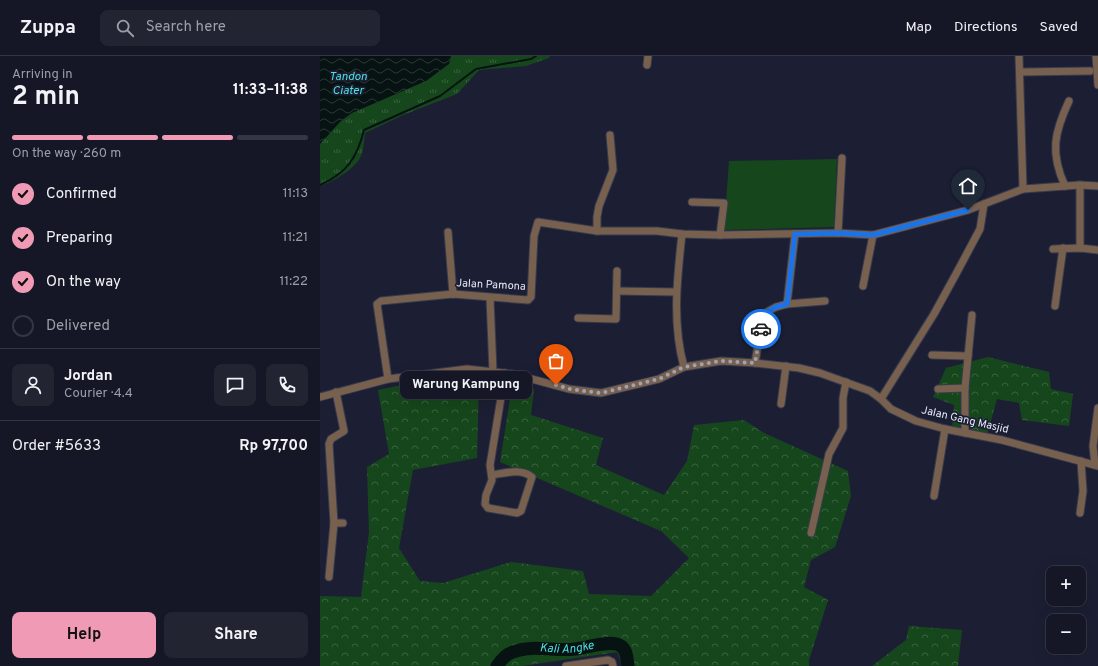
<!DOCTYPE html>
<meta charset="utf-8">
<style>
body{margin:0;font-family:Overpass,sans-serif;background:#222432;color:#f1f3f6;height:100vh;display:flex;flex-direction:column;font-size:15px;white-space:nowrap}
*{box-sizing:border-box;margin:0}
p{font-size:13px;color:#9d9fa7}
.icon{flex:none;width:22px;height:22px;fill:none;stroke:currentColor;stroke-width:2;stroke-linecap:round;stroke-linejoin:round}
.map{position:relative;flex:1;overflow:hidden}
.drawer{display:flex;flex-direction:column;background:#151726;width:320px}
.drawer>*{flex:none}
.controls{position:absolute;left:726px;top:510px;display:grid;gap:8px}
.controls a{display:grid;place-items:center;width:40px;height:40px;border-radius:8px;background:#151726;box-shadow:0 4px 16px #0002,0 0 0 1px #343643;font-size:20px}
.pin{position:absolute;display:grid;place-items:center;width:34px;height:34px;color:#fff;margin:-41px -17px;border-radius:50% 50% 50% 0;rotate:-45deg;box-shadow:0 0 4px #0007}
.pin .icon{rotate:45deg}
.courier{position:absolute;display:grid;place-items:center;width:40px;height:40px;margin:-20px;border:3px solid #1a73e8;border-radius:50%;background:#fff;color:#222;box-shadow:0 1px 5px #0007}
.bubble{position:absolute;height:28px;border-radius:8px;background:#151726;box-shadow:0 4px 16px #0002,0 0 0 1px #343643;font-size:13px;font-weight:700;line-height:28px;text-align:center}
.headline em{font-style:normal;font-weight:700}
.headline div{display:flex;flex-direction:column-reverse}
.headline{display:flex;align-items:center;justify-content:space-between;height:68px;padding:0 12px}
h1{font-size:26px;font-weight:700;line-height:30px}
.bar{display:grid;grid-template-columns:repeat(4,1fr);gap:6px 4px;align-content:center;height:48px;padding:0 12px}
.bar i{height:5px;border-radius:3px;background:#343643}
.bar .current{background:#f09ab5}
.bar p{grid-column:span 4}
.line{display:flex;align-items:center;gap:10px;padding:0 12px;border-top:1px solid #343643}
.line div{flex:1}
.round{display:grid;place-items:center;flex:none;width:42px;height:42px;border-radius:8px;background:#222432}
ol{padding:0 12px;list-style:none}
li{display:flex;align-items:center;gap:12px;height:44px}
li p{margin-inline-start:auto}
li .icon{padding:4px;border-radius:50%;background:#f09ab5;color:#111;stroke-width:4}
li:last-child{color:#9d9fa7}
li i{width:22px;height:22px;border:2px solid #343643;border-radius:50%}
.action{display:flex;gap:8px;margin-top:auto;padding:8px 12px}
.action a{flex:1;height:46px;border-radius:8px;background:#f09ab5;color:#111;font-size:16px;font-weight:700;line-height:46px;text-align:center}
.action a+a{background:#222432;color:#f1f3f6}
header{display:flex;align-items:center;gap:24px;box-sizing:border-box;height:56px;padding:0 20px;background:#151726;border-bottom:1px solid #343643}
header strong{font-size:19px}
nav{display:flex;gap:22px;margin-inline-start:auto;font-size:14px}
.search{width:280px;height:36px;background:#222432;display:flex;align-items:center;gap:10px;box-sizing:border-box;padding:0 14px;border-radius:8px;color:#9d9fa7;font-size:15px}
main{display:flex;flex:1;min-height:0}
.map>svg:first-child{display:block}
.green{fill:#16471c}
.forest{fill:url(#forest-crowns)}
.park{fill:url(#park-tufts)}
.water{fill:url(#water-waves)}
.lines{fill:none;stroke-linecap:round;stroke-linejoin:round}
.stream{stroke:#071313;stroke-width:2}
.river{stroke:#071313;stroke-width:13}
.minor-casing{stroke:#383b4e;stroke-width:9}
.minor{stroke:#78604f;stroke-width:7}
.done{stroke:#9fa2b2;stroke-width:4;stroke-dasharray:0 7.2}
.route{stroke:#1a73e8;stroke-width:5}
.labels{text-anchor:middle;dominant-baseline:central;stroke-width:3.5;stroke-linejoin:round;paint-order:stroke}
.street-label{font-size:11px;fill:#e5e8f7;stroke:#1c1f33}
.water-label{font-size:12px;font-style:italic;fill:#4fdfe2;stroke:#1c1f33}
</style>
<header>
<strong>Zuppa</strong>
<div class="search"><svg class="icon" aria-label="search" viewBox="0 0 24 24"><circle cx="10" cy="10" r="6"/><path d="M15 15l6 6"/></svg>Search here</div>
<nav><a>Map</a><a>Directions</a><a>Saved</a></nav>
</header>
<main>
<section class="drawer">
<div class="headline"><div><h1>2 min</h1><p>Arriving in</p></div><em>11:33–11:38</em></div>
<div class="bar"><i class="current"></i><i class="current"></i><i class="current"></i><i></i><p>On the way · 260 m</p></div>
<ol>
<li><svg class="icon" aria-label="check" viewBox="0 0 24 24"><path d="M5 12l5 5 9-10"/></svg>Confirmed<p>11:13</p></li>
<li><svg class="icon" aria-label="check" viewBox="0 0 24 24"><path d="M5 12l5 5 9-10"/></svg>Preparing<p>11:21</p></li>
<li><svg class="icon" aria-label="check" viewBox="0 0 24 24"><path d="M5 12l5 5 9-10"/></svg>On the way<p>11:22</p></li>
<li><i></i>Delivered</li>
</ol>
<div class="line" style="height:72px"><a class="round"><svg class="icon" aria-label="person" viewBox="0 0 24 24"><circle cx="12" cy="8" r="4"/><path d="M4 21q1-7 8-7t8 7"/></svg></a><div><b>Jordan</b><p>Courier · 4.4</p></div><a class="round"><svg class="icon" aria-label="chat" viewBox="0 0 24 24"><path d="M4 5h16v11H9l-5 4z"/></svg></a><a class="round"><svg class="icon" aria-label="phone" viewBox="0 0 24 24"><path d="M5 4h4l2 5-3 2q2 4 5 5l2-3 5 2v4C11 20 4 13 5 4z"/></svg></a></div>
<div class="line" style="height:52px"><div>Order #5633</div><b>Rp 97,700</b></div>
<div class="action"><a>Help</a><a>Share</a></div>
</section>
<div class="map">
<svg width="778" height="610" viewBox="0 0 778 610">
<defs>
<pattern id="forest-crowns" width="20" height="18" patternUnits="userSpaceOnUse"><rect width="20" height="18" fill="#16471c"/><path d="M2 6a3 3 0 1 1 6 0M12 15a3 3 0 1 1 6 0" fill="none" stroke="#38623e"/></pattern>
<pattern id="park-tufts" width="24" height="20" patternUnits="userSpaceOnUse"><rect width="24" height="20" fill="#16471c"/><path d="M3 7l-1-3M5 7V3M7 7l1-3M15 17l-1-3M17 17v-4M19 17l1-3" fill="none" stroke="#38623e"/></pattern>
<pattern id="water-waves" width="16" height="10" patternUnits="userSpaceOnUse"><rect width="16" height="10" fill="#071313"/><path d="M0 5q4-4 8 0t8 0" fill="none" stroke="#2b3536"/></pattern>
</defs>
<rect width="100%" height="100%" fill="#1c1f33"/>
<polygon class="green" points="517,103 514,171 404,174 409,105"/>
<g class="forest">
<polygon points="668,301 729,316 731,333 753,338 749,370 702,364 699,347 677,343 667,379 632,373 634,349 613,341 626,312"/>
<polygon points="159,324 157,402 93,414 79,492 100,525 123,527 191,506 263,515 269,538 331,540 369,502 341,475 180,406 192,330 214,333 211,359 283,382 276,409 344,439 367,405 374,369 424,364 444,377 528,415 531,440 515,491 491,504 484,531 508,544 489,604 489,610 303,610 297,596 202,610 0,610 0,540 41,541 49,476 47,411 69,398 58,334 96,326"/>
<polygon points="589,570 642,574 638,610 552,610 586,584"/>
</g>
<path class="park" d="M0 0H230L229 2 206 10 159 14 137 38 83 59 45 77C44 84 44 91 42 97 38 112 14 125 0 130Z"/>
<polygon class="water" points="0,0 131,0 129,8 106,25 32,57 21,65 0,88"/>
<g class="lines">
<path class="stream" d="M0 129C27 117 37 102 44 74L120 40 156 13 211 3 216 0"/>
<path class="river" id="s1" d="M177 610C181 604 186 598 193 596 213 588 235 596 255 593 267 592 291 583 301 590 307 594 307 603 308 610"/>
<defs>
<g id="minor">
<polyline points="699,0 703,133"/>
<polyline points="776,0 778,29"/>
<polyline points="327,9 328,0"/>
<polyline points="700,16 770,15"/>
<path d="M745 130C730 97 734 77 749 45"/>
<polyline points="372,146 404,147 400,179"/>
<polyline points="277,175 277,161 279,150 293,114 290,79"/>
<polyline points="128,176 133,238"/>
<polyline points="518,177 522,102"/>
<path d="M362 178C357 223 352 267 364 311"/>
<polyline points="760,192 760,129"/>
<polyline points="733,193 760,192 778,194"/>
<polyline points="543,230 553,179"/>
<polyline points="297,235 356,236"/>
<polyline points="170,242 173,316"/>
<polyline points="467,248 505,245"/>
<polyline points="735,250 743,192"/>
<polyline points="258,262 296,263 297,215"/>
<polyline points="612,299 648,300"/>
<polyline points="435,307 440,277 445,257 456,251 467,248 475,178"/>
<polyline points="68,323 57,248 61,245 133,238 208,244 211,241 214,180 218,166 277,175 337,175 362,178 400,179 518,177 553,179 648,154 703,133 760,129 778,130"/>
<polyline points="618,333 645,332"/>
<polyline points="0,341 68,323 147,313 193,318 249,333 281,337 339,323 364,311 401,305 435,307 479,312 500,317 550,335 561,343 571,353 596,365 625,373 682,384 778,410"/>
<polyline points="561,343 614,258 636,218 660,173 664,148"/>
<polyline points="461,348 466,310"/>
<polyline points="645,377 645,332 652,259"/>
<polyline points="775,409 773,390 778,352"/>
<path d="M172 419C185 417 201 412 212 421L201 455 197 457 168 452 165 448 166 439 172 424 170 409 185 317"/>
<polyline points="614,440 625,373"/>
<polyline points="760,457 763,435 761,405"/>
<polyline points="14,467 23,467"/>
<polyline points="491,477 509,398 523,372 523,342 526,326"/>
<polyline points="9,521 14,467 9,388 11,383 24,375 16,336"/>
<polyline points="246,610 288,604 292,606 293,610"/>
</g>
</defs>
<use href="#minor" class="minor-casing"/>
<use href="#minor" class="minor"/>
</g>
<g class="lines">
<polyline class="done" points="236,329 249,333 281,337 339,323 364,311 401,305 435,307 441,273"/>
<polyline class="route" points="441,273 445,257 456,251 467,248 475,178 518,177 553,179 648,154"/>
</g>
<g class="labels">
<g class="street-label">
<text transform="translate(171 229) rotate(3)">Jalan Pamona</text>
<text transform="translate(645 364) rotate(13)">Jalan Gang Masjid</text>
</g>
<g class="water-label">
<text x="28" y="21">Tandon<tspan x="28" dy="14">Ciater</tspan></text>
<text stroke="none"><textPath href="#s1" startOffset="76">Kali Angke</textPath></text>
</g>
</g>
</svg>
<div class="controls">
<a>+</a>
<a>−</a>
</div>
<div class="pin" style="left:236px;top:329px;background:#ea580c"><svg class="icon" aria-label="bag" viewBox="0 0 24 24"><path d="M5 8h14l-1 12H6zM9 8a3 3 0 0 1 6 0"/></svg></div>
<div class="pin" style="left:648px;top:154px;background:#1f2937"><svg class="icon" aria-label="home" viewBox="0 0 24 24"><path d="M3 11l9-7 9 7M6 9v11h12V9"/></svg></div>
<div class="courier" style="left:441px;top:273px"><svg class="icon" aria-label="car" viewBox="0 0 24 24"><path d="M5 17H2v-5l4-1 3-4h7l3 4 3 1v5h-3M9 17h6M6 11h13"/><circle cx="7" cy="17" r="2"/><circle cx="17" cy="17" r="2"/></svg></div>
<div class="bubble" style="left:80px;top:315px;width:132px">Warung Kampung</div>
</div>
</main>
